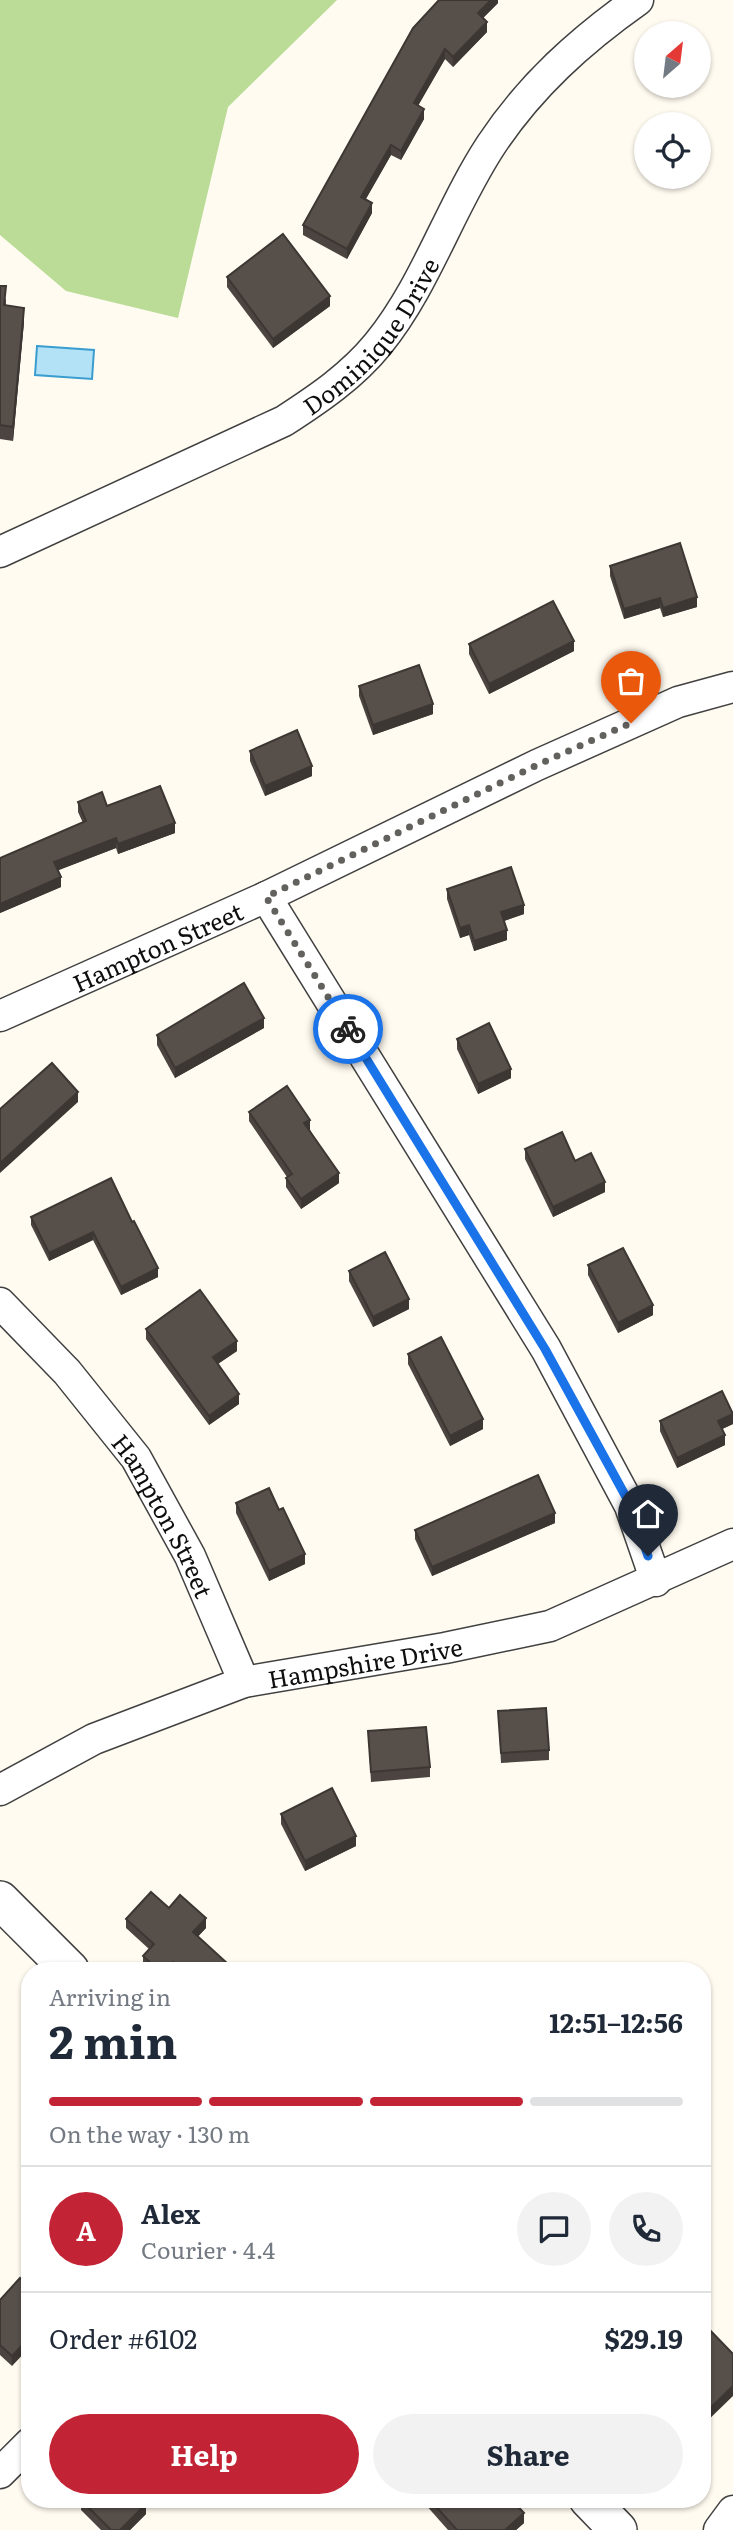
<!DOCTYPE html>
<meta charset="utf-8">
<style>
body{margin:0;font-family:Literata,serif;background:#f2f2f3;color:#1f2937;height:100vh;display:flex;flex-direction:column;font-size:26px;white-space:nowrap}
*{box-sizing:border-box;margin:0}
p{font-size:23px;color:#747a83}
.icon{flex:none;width:38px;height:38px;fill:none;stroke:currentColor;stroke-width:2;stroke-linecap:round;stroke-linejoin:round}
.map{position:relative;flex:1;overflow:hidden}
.drawer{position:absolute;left:21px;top:1962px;width:690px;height:546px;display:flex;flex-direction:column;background:#fff;border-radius:28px;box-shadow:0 2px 5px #0004}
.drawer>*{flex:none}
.needle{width:46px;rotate:28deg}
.tools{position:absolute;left:634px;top:21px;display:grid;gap:14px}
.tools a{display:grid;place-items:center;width:77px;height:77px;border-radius:50%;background:#fff;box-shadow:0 2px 5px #0004;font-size:35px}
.pin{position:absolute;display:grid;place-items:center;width:60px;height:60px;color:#fff;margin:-72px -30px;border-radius:50% 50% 50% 0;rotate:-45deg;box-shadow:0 0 7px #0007}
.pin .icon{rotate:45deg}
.courier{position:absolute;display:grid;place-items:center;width:70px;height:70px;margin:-35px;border:5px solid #1a73e8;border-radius:50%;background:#fff;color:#222;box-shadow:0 2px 9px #0007}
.summary em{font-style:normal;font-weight:700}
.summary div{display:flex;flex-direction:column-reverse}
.summary{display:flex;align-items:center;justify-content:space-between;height:119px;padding:0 28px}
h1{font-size:46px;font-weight:700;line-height:52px}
.bar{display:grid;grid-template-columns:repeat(4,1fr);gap:10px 7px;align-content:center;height:84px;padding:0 28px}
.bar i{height:9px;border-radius:5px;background:#e0e1e3}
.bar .active{background:#c22335}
.bar p{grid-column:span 4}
.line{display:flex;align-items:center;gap:18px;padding:0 28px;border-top:2px solid #e0e1e3}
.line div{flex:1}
.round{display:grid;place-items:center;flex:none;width:74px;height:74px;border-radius:37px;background:#f2f2f3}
.button{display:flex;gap:14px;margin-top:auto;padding:14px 28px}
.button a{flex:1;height:80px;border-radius:42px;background:#c22335;color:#fff;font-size:28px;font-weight:700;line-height:80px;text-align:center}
.button a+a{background:#f2f2f3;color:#1f2937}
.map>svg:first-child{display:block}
.forest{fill:#badc97}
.water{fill:#b3e2f7;stroke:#399dd0;stroke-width:2}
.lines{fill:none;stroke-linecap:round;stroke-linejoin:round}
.minor-casing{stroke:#414141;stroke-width:33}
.tertiary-casing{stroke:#414141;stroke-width:40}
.minor{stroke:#fff;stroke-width:30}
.tertiary{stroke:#fff;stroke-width:37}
.wall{fill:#4b4440}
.shaded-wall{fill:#3d3734}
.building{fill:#574f4a;stroke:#3d3734;stroke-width:2}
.done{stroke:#62615d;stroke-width:7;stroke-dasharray:0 12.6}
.route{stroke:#1a73e8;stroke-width:9}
.labels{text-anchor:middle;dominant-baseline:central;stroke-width:7;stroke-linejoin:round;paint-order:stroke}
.street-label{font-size:24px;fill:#0e0e0e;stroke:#fff}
</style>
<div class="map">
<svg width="733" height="2530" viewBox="0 0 733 2530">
<rect width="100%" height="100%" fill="#fffbf0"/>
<polygon class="forest" points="0,0 337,0 228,107 178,318 66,291 0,235"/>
<polygon class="water" points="37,346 94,350 92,379 35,375"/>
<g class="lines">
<defs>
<g id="minor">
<path id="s1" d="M0 552 284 421C318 399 352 376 378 344 426 285 449 209 491 145 530 86 580 41 638 0"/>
<polyline points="266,897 546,1349 630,1506 656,1581"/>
<path id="s2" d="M0 1016 266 897 537 765 678 702 733 687"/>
<path id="s3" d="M0 1303 67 1372 136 1458 190 1556 244 1682"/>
<path id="s4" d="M0 1790 94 1739 244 1682 445 1648 550 1626 733 1544"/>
<polyline points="0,2473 30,2443"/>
<polyline points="719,2530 733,2511"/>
</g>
<g id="tertiary">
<polyline points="0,1900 70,1970"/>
<polyline points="588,2499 618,2530"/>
</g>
</defs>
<use href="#minor" class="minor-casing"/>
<use href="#tertiary" class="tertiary-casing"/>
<use href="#minor" class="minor"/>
<use href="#tertiary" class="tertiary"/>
</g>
<g class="wall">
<polygon points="498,0 498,3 483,18 487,32 453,67 445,59 418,105 424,119 401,160 391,155 366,199 372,213 347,259 303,235 303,225 413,28"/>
<polygon points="227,277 330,306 273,348 227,287"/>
<polygon points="0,286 6,300 6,305 24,322 13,441 0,439"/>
<polygon points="610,566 697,607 663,617 660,608 624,619 610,576"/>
<polygon points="469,644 574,651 489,694 469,654"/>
<polygon points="359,686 433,714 373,735 359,696"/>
<polygon points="250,751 312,776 265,796 250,761"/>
<polygon points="78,802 107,806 175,833 118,854 116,848 58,870 61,887 0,913 0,858 83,823 78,812"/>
<polygon points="447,889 524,914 504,921 507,940 474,951 469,935 460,938 447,899"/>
<polygon points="264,1028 175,1078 157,1045 157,1035"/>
<polygon points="457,1039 511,1078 478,1094 457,1049"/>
<polygon points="249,1112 310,1130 339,1183 301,1209 286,1187 286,1178 287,1177 249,1121"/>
<polygon points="525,1149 575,1161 605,1192 553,1217 525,1159"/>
<polygon points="111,1178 158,1277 121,1295 93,1240 49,1261 31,1225 31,1217"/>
<polygon points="588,1265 653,1315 618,1333 588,1275"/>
<polygon points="349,1271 409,1309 373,1327 349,1281"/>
<polygon points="146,1329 237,1351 218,1364 239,1404 209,1425 146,1339"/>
<polygon points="408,1354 483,1429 450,1446 408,1364"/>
<polygon points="660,1421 733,1424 722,1429 725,1445 677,1468 660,1431"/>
<polygon points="236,1503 305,1564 269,1581 236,1513"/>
<polygon points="555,1523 432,1576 415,1539 415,1530"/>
<polygon points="498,1711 549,1750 549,1760 501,1763"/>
<polygon points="368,1731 430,1767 430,1777 371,1782"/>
<polygon points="281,1814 356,1846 305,1871 281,1824"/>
<polygon points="169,1908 206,1928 198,1936 228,1970 147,1970 143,1966 143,1956 149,1949 126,1928 126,1919"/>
<polygon points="20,2278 12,2366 0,2355 0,2300"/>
<polygon points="425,2499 511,2499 524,2523 516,2530 448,2530 425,2504"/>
<polygon points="81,2500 146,2514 130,2530 101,2530 81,2510"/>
</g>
<g class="shaded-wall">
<polygon points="491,0 498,0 498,3 478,23 478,13"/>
<polygon points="487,22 487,32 453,67 453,57"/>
<polygon points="445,49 445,59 414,113 414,103"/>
<polygon points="424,109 424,119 401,160 401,151"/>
<polygon points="391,145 391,155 361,207 361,197"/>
<polygon points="372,203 372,213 347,259 347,249"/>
<polygon points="330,296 330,306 273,348 273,339"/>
<polygon points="24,308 24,322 13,441 13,427"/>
<polygon points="697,597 697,607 663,617 663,608"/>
<polygon points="660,598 660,608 624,619 624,609"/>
<polygon points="574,641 574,651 489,694 489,684"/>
<polygon points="433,704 433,714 373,735 373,725"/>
<polygon points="312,766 312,776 265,796 265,786"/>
<polygon points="175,823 175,833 118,854 118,844"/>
<polygon points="116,838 116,848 54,872 54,862"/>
<polygon points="61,877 61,887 0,913 0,904"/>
<polygon points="524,905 524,914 501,922 501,912"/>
<polygon points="469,925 469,935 460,938 460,928"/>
<polygon points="507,930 507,940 474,951 474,941"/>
<polygon points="264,1018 264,1028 175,1078 175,1068"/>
<polygon points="511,1069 511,1078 478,1094 478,1084"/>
<polygon points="78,1092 78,1102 0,1173 0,1163"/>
<polygon points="310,1120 310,1130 304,1133 304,1123"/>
<polygon points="339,1173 339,1183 301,1209 301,1199"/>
<polygon points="605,1182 605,1192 553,1217 553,1207"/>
<polygon points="93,1232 93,1240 49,1261 49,1253"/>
<polygon points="158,1268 158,1277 121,1295 121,1287"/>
<polygon points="409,1299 409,1309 373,1327 373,1317"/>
<polygon points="653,1305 653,1315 618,1333 618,1323"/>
<polygon points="237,1341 237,1351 213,1367 213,1357"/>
<polygon points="239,1394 239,1404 209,1425 209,1416"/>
<polygon points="733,1414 733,1424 718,1431 718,1421"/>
<polygon points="483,1419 483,1429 450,1446 450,1436"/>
<polygon points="725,1435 725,1445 677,1468 677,1458"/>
<polygon points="555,1513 555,1523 432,1576 432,1567"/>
<polygon points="305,1554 305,1564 269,1581 269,1571"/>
<polygon points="356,1836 356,1846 305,1871 305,1861"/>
<polygon points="206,1918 206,1928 193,1942 193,1932"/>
<polygon points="173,1962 173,1970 165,1970"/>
<polygon points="228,1964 228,1970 222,1970"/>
<polygon points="30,2337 30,2347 12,2366 12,2356"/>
<polygon points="733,2386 733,2396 702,2426 702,2416"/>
<polygon points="146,2504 146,2514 130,2530 120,2530"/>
<polygon points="524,2513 524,2523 516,2530 505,2530"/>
</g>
<g class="building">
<polygon points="439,0 491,0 478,13 487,22 453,57 445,49 414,103 424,109 401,151 391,145 361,197 372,203 347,249 303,225 413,28"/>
<polygon points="283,234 330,296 273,339 227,277"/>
<polygon points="0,286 6,286 4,305 24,308 13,427 0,425"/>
<polygon points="680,543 697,597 663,608 660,598 624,609 610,566"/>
<polygon points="553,601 574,641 489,684 469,644"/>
<polygon points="419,665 433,704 373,725 359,686"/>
<polygon points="297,730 312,766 265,786 250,751"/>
<polygon points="160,786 175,823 118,844 116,838 54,862 61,877 0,904 0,858 86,821 78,802 102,792 107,806"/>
<polygon points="511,867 524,905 501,912 507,930 474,941 469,925 460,928 447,889"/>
<polygon points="244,983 264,1018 175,1068 157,1035"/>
<polygon points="489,1023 511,1069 478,1084 457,1039"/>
<polygon points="52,1063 78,1092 0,1163 0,1109"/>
<polygon points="287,1086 310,1120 304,1123 339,1173 301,1199 286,1178 292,1174 249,1112"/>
<polygon points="562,1132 575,1161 591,1153 605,1182 553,1207 525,1149"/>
<polygon points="111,1178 132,1222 134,1221 158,1268 121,1287 93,1232 49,1253 31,1217"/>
<polygon points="623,1248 653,1305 618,1323 588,1265"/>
<polygon points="385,1252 409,1299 373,1317 349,1271"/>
<polygon points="200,1290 237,1341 213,1357 239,1394 209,1416 146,1329"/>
<polygon points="441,1337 483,1419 450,1436 408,1354"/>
<polygon points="722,1391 733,1414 718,1421 725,1435 677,1458 660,1421"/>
<polygon points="538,1475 555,1513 432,1567 415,1530"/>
<polygon points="269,1488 279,1510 283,1508 305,1554 269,1571 236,1503"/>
<polygon points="546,1708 549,1750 501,1753 498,1711"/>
<polygon points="426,1727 430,1767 371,1772 368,1731"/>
<polygon points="332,1788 356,1836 305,1861 281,1814"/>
<polygon points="151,1892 169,1908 180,1895 206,1918 193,1932 228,1964 222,1970 182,1970 173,1962 165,1970 158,1970 143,1956 154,1944 126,1919"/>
<polygon points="20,2278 30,2287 30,2337 12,2356 0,2345 0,2300"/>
<polygon points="704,2324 733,2354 733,2386 702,2416 702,2326"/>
<polygon points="81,2499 142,2499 146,2504 120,2530 111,2530 81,2500"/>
<polygon points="429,2499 511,2499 524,2513 505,2530 457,2530"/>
</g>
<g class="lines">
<polyline class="done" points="348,1029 266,897 537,765 631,723"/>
<polyline class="route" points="348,1029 545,1349 631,1506 648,1556"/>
</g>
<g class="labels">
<g class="street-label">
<text stroke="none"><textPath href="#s1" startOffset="436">Dominique Drive</textPath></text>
<text stroke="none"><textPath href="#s2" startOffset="172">Hampton Street</textPath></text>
<text stroke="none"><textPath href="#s3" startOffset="270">Hampton Street</textPath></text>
<text stroke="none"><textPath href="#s4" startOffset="390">Hampshire Drive</textPath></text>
</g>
</g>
</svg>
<div class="tools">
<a><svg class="needle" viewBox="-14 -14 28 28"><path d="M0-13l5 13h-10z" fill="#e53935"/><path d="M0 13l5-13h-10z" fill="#747a83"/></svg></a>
<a><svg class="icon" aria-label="locate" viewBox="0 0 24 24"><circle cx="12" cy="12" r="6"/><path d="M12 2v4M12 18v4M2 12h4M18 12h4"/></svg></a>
</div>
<div class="pin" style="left:631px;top:723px;background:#ea580c"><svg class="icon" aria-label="bag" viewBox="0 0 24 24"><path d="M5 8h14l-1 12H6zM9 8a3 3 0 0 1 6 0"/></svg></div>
<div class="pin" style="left:648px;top:1556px;background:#1f2937"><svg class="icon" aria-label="home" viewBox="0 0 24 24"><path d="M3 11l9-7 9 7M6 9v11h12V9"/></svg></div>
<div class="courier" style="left:348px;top:1029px"><svg class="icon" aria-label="bike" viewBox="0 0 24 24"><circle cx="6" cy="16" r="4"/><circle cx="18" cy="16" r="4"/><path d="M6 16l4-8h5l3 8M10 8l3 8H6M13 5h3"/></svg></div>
<section class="drawer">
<div class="summary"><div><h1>2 min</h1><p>Arriving in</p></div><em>12:51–12:56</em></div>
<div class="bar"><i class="active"></i><i class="active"></i><i class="active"></i><i></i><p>On the way · 130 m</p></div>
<div class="line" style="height:126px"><b class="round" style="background:#c22335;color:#fff">A</b><div><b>Alex</b><p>Courier · 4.4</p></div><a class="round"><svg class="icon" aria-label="chat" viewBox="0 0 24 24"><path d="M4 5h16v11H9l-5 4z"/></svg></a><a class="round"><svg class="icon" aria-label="phone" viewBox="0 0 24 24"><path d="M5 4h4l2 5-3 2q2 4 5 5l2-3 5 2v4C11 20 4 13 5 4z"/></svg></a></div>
<div class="line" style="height:91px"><div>Order #6102</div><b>$29.19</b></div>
<div class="button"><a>Help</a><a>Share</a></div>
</section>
</div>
